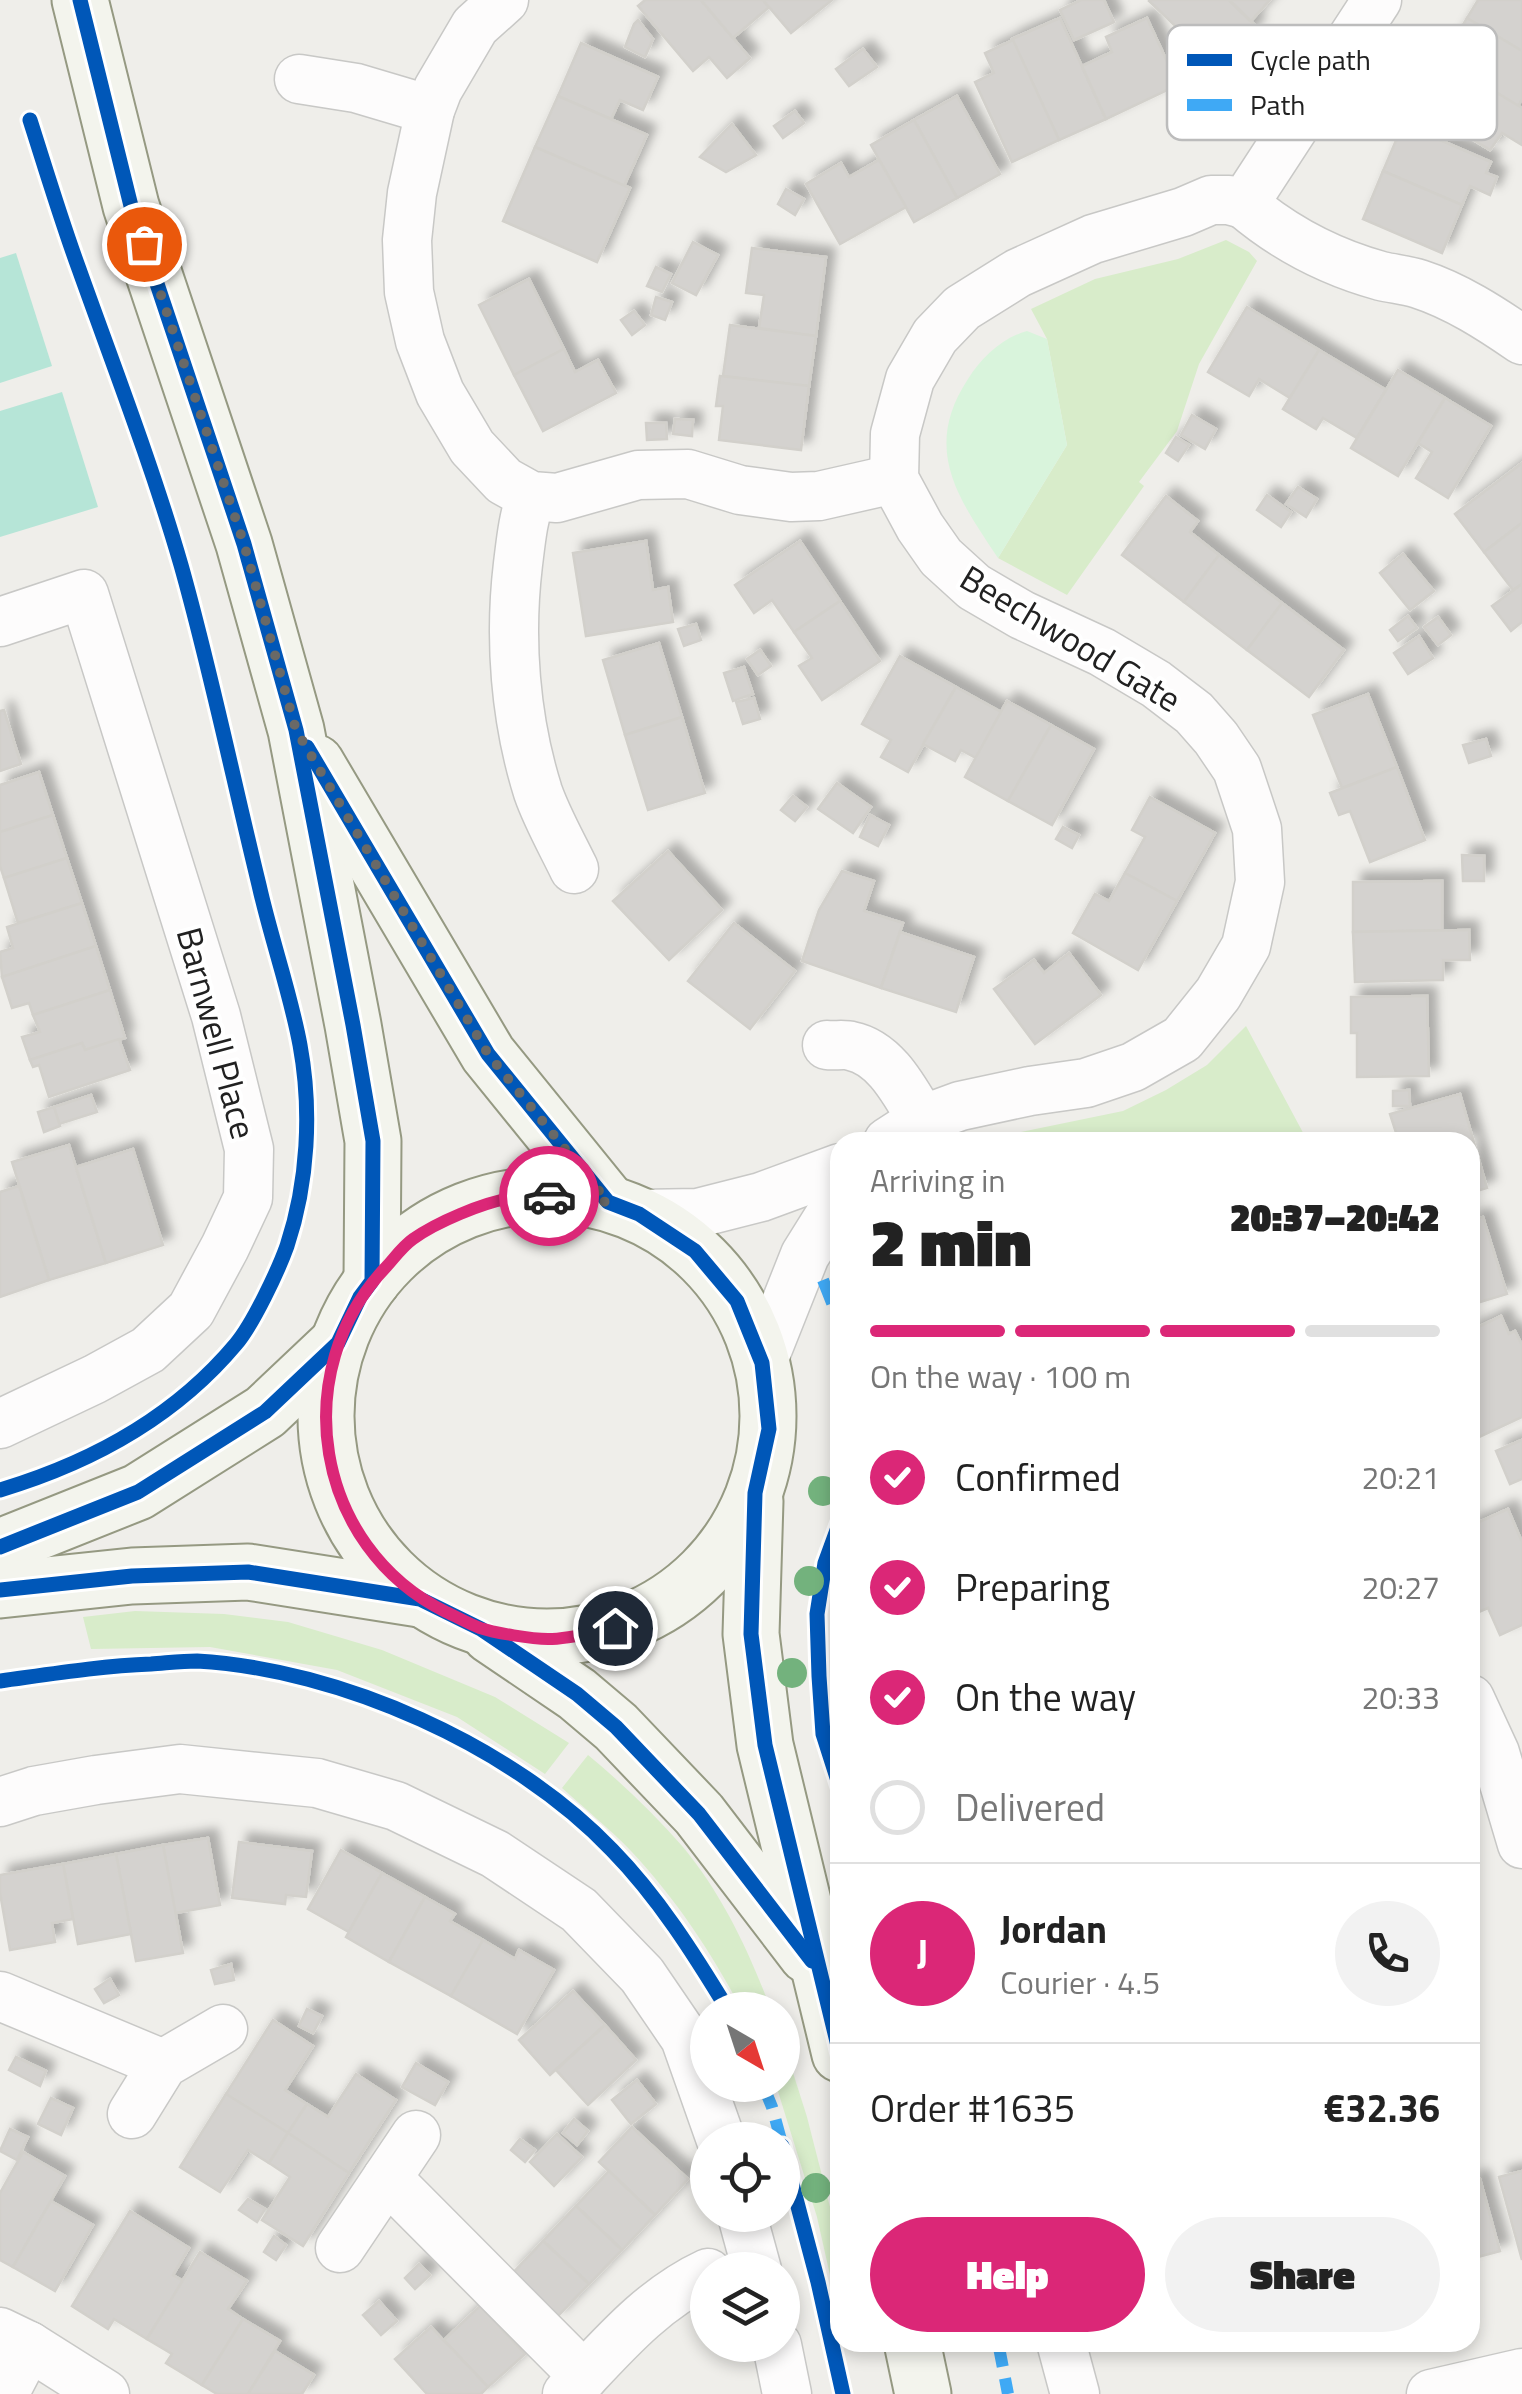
<!DOCTYPE html>
<meta charset="utf-8">
<style>
body{margin:0;font-family:"Titillium Web",sans-serif;background:#f2f2f2;color:#222;height:100vh;display:flex;flex-direction:column;font-size:38px;white-space:nowrap}
*{box-sizing:border-box;margin:0}
p{font-size:32px;color:#767676}
.icon{flex:none;width:55px;height:55px;fill:none;stroke:currentColor;stroke-width:2;stroke-linecap:round;stroke-linejoin:round}
.map{position:relative;flex:1;overflow:hidden}
.panel{position:absolute;left:830px;top:1132px;width:650px;height:1220px;display:flex;flex-direction:column;background:#fff;border-radius:30px;box-shadow:0 5px 15px #0003}
.panel>*{flex:none}
.needle{width:65px;rotate:141deg}
.fabs{position:absolute;left:690px;top:1992px;display:grid;gap:20px}
.fabs a{display:grid;place-items:center;width:110px;height:110px;border-radius:50%;background:#fff;box-shadow:0 5px 15px #0003;font-size:50px}
.pin{position:absolute;display:grid;place-items:center;width:85px;height:85px;color:#fff;margin:-42px;border:5px solid #fff;border-radius:50%;box-shadow:0 2px 10px #0007}
.courier{position:absolute;display:grid;place-items:center;width:100px;height:100px;margin:-50px;border:8px solid #db2777;border-radius:50%;background:#fff;color:#222;box-shadow:0 2px 12px #0007}
.headline em{font-style:normal;font-weight:800}
.headline div{display:flex;flex-direction:column-reverse}
.headline{display:flex;align-items:center;justify-content:space-between;height:170px;padding:0 40px}
h1{font-size:65px;font-weight:800;line-height:75px}
.bar{display:grid;grid-template-columns:repeat(4,1fr);gap:15px 10px;align-content:center;height:120px;padding:0 40px}
.bar i{height:12px;border-radius:8px;background:#e0e0e0}
.bar .on{background:#db2777}
.bar p{grid-column:span 4}
.line{display:flex;align-items:center;gap:25px;padding:0 40px;border-top:2px solid #e0e0e0}
.line div{flex:1}
.round{display:grid;place-items:center;flex:none;width:105px;height:105px;border-radius:52px;background:#f2f2f2}
ol{padding:0 40px;list-style:none}
li{display:flex;align-items:center;gap:30px;height:110px}
li p{margin-inline-start:auto}
li .icon{padding:10px;border-radius:50%;background:#db2777;color:#fff;stroke-width:4}
li:last-child{color:#767676}
li i{width:55px;height:55px;border:5px solid #e0e0e0;border-radius:50%}
.primary-button{display:flex;gap:20px;margin-top:auto;padding:20px 40px}
.primary-button a{flex:1;height:115px;border-radius:60px;background:#db2777;color:#fff;font-size:40px;font-weight:800;line-height:115px;text-align:center}
.primary-button a+a{background:#f2f2f2;color:#222}
.map>svg:first-child{display:block}
.grass{fill:#d8ecca}
.park{fill:#d9f4dc}
.pitch{fill:#b6e5d7}
.building{fill:#d4d2cf;stroke:#d2d0cb;stroke-width:2.5;filter:url(#shadow)}
.lines{fill:none;stroke-linecap:round;stroke-linejoin:round}
.street-casing{stroke:#c8c8c6;stroke-width:51}
.secondary-casing{stroke:#959982;stroke-width:59}
.street{stroke:#fdfcfc;stroke-width:48}
.secondary{stroke:#f3f4ed;stroke-width:55}
.quiet{stroke:#3fa9f5;stroke-width:12;stroke-dasharray:25 12;stroke-linecap:butt}
.cycleway-casing{stroke:#fff;stroke-width:21}
.cycleway{stroke:#0057b8;stroke-width:15}
.tree{fill:#73b27d}
.done{stroke:#696967;stroke-width:10;stroke-dasharray:0 18}
.route{stroke:#db2777;stroke-width:12}
.labels{text-anchor:middle;dominant-baseline:central;stroke-width:8;stroke-linejoin:round;paint-order:stroke}
.street-label{font-size:35px;fill:#212121;stroke:#fff}
.key{fill:#fff;stroke:#bcbcbc;stroke-width:2.5}
.key-label{font-size:28px;fill:#212121}
</style>
<div class="map">
<svg width="1522" height="2394" viewBox="0 0 1522 2394">
<defs>
<filter id="shadow"><feDropShadow dx="9" dy="-9" stdDeviation="5" flood-color="#0004"/></filter>
</defs>
<rect width="100%" height="100%" fill="#efeeea"/>
<g class="grass">
<polygon points="1226,240 1249,252 1257,261 1199,364 1177,431 1139,482 1144,486 1067,595 998,558 1067,445 1047,339 1031,309 1095,279 1178,259"/>
<polygon points="1246,1026 1308,1142 973,1142 1123,1111 1166,1090 1207,1065"/>
<polygon points="135,1611 224,1614 288,1622 382,1650 495,1697 569,1743 545,1774 457,1717 337,1670 210,1647 91,1649 83,1617"/>
<path d="M588 1755C622 1783 654 1814 683 1847 722 1894 750 1953 771 2010H742C711 1952 676 1899 631 1851 610 1829 585 1809 562 1788Z"/>
<polygon points="783,2041 807,2117 840,2246 840,2320 817,2217 776,2085 782,2085"/>
</g>
<path class="park" d="M1027 331 1047 339 1067 445 998 558C958 498 922 449 968 379 982 357 1002 338 1027 331Z"/>
<g class="pitch">
<polygon points="16,253 52,366 0,383 0,258"/>
<polygon points="62,392 98,507 0,537 0,411"/>
</g>
<g class="building">
<polygon points="645,0 701,0 750,58 727,78 709,57 693,71 638,6"/>
<polygon points="701,0 763,0 769,7 733,38"/>
<polygon points="763,0 832,0 791,33"/>
<polygon points="1081,0 1104,0 1114,22 1074,40 1060,10"/>
<polygon points="1150,0 1229,0 1256,26 1233,50 1228,45 1212,61 1149,1"/>
<polygon points="1229,0 1270,0 1251,21"/>
<polygon points="1478,0 1522,0 1522,51 1467,18"/>
<polygon points="1060,18 1106,119 1059,140 1012,39"/>
<polygon points="1147,18 1178,85 1106,119 1082,66 1112,52 1106,37"/>
<polygon points="1467,18 1522,51 1522,99 1518,106 1442,60"/>
<polygon points="638,20 653,39 645,57 625,47 634,24"/>
<polygon points="1013,40 1059,140 1012,162 975,82 994,73 985,53"/>
<polygon points="581,43 658,77 643,110 620,100 611,119 558,96"/>
<polygon points="863,49 877,67 849,86 836,69"/>
<polygon points="1438,57 1522,108 1522,145 1502,133 1490,150 1415,104 1430,79 1426,77"/>
<polygon points="558,96 647,135 624,186 535,147"/>
<polygon points="957,96 1000,174 957,198 914,120"/>
<polygon points="795,111 804,123 783,138 774,126"/>
<polygon points="914,120 957,198 914,222 871,145"/>
<polygon points="732,124 756,155 726,172 700,157"/>
<polygon points="1403,124 1491,162 1486,173 1497,177 1490,195 1470,186 1462,205 1383,171"/>
<polygon points="535,147 630,188 597,262 503,221"/>
<polygon points="879,160 906,207 840,244 806,184 841,163 849,177"/>
<polygon points="1383,171 1462,205 1442,253 1363,219"/>
<polygon points="786,189 804,199 795,215 778,204"/>
<polygon points="693,242 718,255 696,295 672,283"/>
<polygon points="752,248 826,257 816,336 759,328 764,295 746,293"/>
<polygon points="656,267 671,274 662,292 647,286"/>
<polygon points="529,279 564,349 514,375 479,305"/>
<polygon points="656,297 672,302 665,320 651,315"/>
<polygon points="1247,307 1319,350 1290,398 1259,379 1249,396 1208,372"/>
<polygon points="634,311 645,325 632,335 621,320"/>
<polygon points="730,325 816,336 809,386 723,376"/>
<polygon points="564,349 575,372 598,360 616,393 543,431 514,375"/>
<polygon points="1319,350 1386,390 1357,438 1323,418 1316,429 1283,409"/>
<polygon points="1398,370 1445,398 1398,476 1351,448"/>
<polygon points="720,376 809,386 801,450 719,440 723,406 716,406"/>
<polygon points="1445,398 1491,426 1448,498 1416,478 1432,452 1418,443"/>
<polygon points="1192,415 1216,429 1205,449 1181,435"/>
<polygon points="675,419 693,420 692,436 673,434"/>
<polygon points="646,423 666,423 667,439 647,440"/>
<polygon points="1176,437 1189,445 1178,461 1166,453"/>
<polygon points="1522,463 1522,523 1484,552 1455,514"/>
<polygon points="1298,487 1317,499 1306,517 1286,504"/>
<polygon points="1267,495 1291,512 1281,527 1257,510"/>
<polygon points="1166,496 1198,521 1190,532 1219,555 1184,602 1122,555"/>
<polygon points="1522,523 1522,584 1513,590 1484,552"/>
<polygon points="646,541 653,590 668,587 673,622 586,636 573,553"/>
<polygon points="800,541 840,601 794,632 772,600 754,613 735,585"/>
<polygon points="1403,554 1434,591 1410,610 1380,573"/>
<polygon points="1219,555 1282,603 1247,650 1184,602"/>
<polygon points="1522,584 1522,622 1511,631 1492,606"/>
<polygon points="840,601 880,661 822,700 799,666 812,658 794,632"/>
<polygon points="1282,603 1344,650 1309,697 1247,650"/>
<polygon points="1408,616 1417,628 1398,641 1390,630"/>
<polygon points="1438,617 1451,635 1438,645 1424,627"/>
<polygon points="696,624 701,640 684,646 678,629"/>
<polygon points="1419,636 1433,658 1408,674 1394,653"/>
<polygon points="659,643 682,717 625,735 603,660"/>
<polygon points="760,650 771,666 758,675 747,659"/>
<polygon points="900,656 956,687 908,772 881,757 891,740 862,724"/>
<polygon points="744,667 753,694 733,701 724,673"/>
<polygon points="956,687 1001,712 976,758 961,750 955,761 923,744"/>
<polygon points="1368,694 1397,767 1342,788 1313,715"/>
<polygon points="754,698 760,719 743,724 736,702"/>
<polygon points="1007,701 1051,725 1008,801 965,777"/>
<polygon points="4,710 21,764 0,771 0,711"/>
<polygon points="682,717 705,793 648,810 625,735"/>
<polygon points="1051,725 1094,749 1052,825 1008,801"/>
<polygon points="1486,739 1491,756 1469,763 1463,745"/>
<polygon points="1397,767 1425,840 1370,862 1350,811 1339,815 1330,793"/>
<polygon points="39,772 53,815 0,832 0,785"/>
<polygon points="837,783 871,807 853,833 818,809"/>
<polygon points="793,796 807,807 795,821 781,810"/>
<polygon points="1150,797 1215,833 1177,901 1125,873 1145,837 1132,830"/>
<polygon points="53,815 67,858 4,878 0,866 0,832"/>
<polygon points="870,815 889,825 878,846 860,837"/>
<polygon points="1063,827 1079,835 1072,848 1056,839"/>
<polygon points="668,851 722,910 669,960 613,901"/>
<polygon points="1462,855 1484,856 1484,881 1463,881"/>
<polygon points="67,858 82,903 18,923 4,878"/>
<polygon points="842,871 874,881 864,911 903,923 881,988 802,961 819,910"/>
<polygon points="1125,873 1177,901 1138,970 1073,933 1095,894 1109,901"/>
<polygon points="1442,881 1442,930 1353,932 1353,882"/>
<polygon points="82,903 96,946 2,977 0,952 13,948 7,927"/>
<polygon points="734,923 795,971 750,1029 688,981"/>
<polygon points="1469,930 1470,960 1443,960 1443,980 1355,982 1353,932"/>
<polygon points="900,932 974,957 956,1012 881,988"/>
<polygon points="96,946 110,990 33,1015 29,1003 12,1008 2,977"/>
<polygon points="1069,953 1101,995 1035,1044 994,989 1034,960 1044,973"/>
<polygon points="110,990 125,1038 85,1050 82,1043 30,1060 22,1037 40,1032 33,1015"/>
<polygon points="1427,996 1429,1076 1357,1077 1357,1033 1351,1033 1351,997"/>
<polygon points="119,1039 130,1070 49,1097 39,1065 33,1067 30,1060 82,1043 85,1050"/>
<polygon points="1409,1090 1410,1106 1393,1106 1393,1091"/>
<polygon points="1460,1094 1487,1188 1470,1193 1470,1142 1399,1142 1390,1114"/>
<polygon points="91,1095 97,1112 59,1124 54,1107"/>
<polygon points="54,1107 60,1126 44,1132 38,1112"/>
<polygon points="69,1145 106,1263 49,1280 12,1162"/>
<polygon points="133,1149 163,1245 106,1263 76,1167"/>
<polygon points="19,1186 49,1280 0,1297 0,1192"/>
<polygon points="1483,1217 1507,1294 1470,1305 1470,1221"/>
<polygon points="1501,1316 1509,1334 1515,1331 1522,1345 1522,1417 1479,1437 1470,1417 1470,1350 1473,1348 1470,1342 1470,1331"/>
<polygon points="1522,1440 1522,1479 1510,1484 1496,1451"/>
<polygon points="1508,1509 1522,1542 1522,1625 1500,1635 1488,1608 1474,1614 1470,1605 1470,1564 1473,1562 1470,1556 1470,1526"/>
<polygon points="208,1838 220,1905 175,1913 163,1845"/>
<polygon points="239,1842 312,1851 306,1897 286,1895 285,1904 232,1898"/>
<polygon points="163,1845 183,1953 136,1961 116,1854"/>
<polygon points="341,1850 382,1873 349,1932 308,1909"/>
<polygon points="116,1854 131,1934 78,1944 63,1864"/>
<polygon points="63,1864 73,1919 52,1923 55,1942 10,1950 0,1893 0,1875"/>
<polygon points="382,1873 425,1897 389,1962 346,1937"/>
<polygon points="425,1897 455,1914 450,1921 483,1940 451,1996 389,1962"/>
<polygon points="483,1940 515,1959 519,1950 554,1970 517,2034 451,1996"/>
<polygon points="231,1964 234,1980 215,1984 211,1970"/>
<polygon points="110,1979 119,1995 104,2003 95,1989"/>
<polygon points="573,1991 605,2025 550,2075 519,2040"/>
<polygon points="307,2009 322,2016 313,2033 299,2026"/>
<polygon points="273,2020 313,2046 285,2090 307,2104 288,2133 226,2094"/>
<polygon points="605,2025 636,2060 588,2105 556,2070"/>
<polygon points="16,2057 46,2071 40,2086 9,2070"/>
<polygon points="416,2063 448,2082 435,2105 402,2087"/>
<polygon points="356,2074 396,2100 349,2173 288,2133 307,2104 328,2117"/>
<polygon points="637,2080 656,2104 631,2124 612,2100"/>
<polygon points="226,2094 288,2133 269,2163 248,2150 220,2192 180,2167"/>
<polygon points="51,2098 73,2108 61,2135 38,2124"/>
<polygon points="574,2119 588,2131 577,2145 563,2133"/>
<polygon points="632,2127 688,2179 655,2215 599,2162"/>
<polygon points="10,2129 28,2137 17,2160 0,2151"/>
<polygon points="288,2133 349,2173 303,2246 262,2220 290,2177 269,2163"/>
<polygon points="557,2134 582,2157 554,2186 530,2162"/>
<polygon points="520,2139 535,2150 525,2162 511,2150"/>
<polygon points="23,2152 65,2176 13,2267 0,2260 0,2193"/>
<polygon points="609,2171 655,2215 622,2250 576,2206"/>
<polygon points="1522,2171 1522,2260 1499,2177"/>
<polygon points="1480,2179 1500,2251 1470,2259 1470,2181"/>
<polygon points="248,2199 265,2209 257,2222 239,2210"/>
<polygon points="51,2201 93,2225 55,2291 13,2267"/>
<polygon points="576,2206 622,2250 589,2284 543,2241"/>
<polygon points="130,2211 189,2248 173,2275 183,2281 147,2339 114,2319 108,2329 72,2306"/>
<polygon points="274,2236 286,2245 276,2260 264,2252"/>
<polygon points="543,2241 589,2284 555,2319 510,2276"/>
<polygon points="200,2252 247,2281 228,2309 243,2319 202,2385 166,2363 172,2354 147,2339"/>
<polygon points="419,2264 430,2275 415,2289 405,2278"/>
<polygon points="379,2301 397,2321 381,2335 363,2315"/>
<polygon points="480,2306 525,2354 488,2387 444,2340"/>
<polygon points="243,2319 280,2341 248,2394 217,2394 202,2385"/>
<polygon points="431,2327 488,2387 481,2394 427,2394 395,2359"/>
<polygon points="275,2351 314,2375 302,2394 248,2394"/>
</g>
<g class="lines">
<defs>
<g id="street">
<polyline points="504,0 475,26 438,89 430,110 412,193 407,240 409,292 420,341 440,393 472,447 504,481 531,496 557,498 638,475 688,474 740,490 791,497 819,496 894,479"/>
<polyline points="299,79 356,88 430,110"/>
<path d="M1244 204C1284 238 1330 262 1381 276 1394 279 1407 280 1419 284 1456 296 1490 318 1522 340"/>
<path d="M531 496C523 518 521 540 518 564 509 639 515 719 538 792 547 818 562 844 574 869"/>
<polyline points="0,622 84,594 216,1016 249,1149 248,1198 225,1247 191,1310 148,1350 95,1379 0,1424"/>
<path d="M827 1045C834 1046 844 1044 851 1046 886 1053 905 1092 922 1120"/>
<polyline points="888,1142 922,1120 960,1106 1030,1091 1086,1083 1133,1067 1182,1039 1218,994 1246,946 1260,882 1257,829 1237,769 1216,738 1194,713 1156,684 1102,652 1022,615 974,587 941,557 920,527 894,479 895,434 910,379 935,336 962,308 1018,273 1093,239 1183,212 1211,200 1229,200 1244,204 1377,0"/>
<polyline points="639,1214 698,1213 761,1197 840,1168"/>
<polyline points="762,1363 805,1255 840,1199"/>
<polyline points="1470,1699 1495,1753 1522,1844"/>
<polyline points="0,1802 34,1791 96,1780 180,1769 317,1783 396,1806 495,1854 579,1910 642,1975 685,2038 721,2140"/>
<polyline points="0,1996 163,2064"/>
<polyline points="132,2114 163,2064 223,2029"/>
<polyline points="387,2178 584,2376"/>
<polyline points="742,2215 757,2270"/>
<polyline points="340,2248 416,2135"/>
<polyline points="0,2332 29,2346 105,2394"/>
<polyline points="1061,2342 1075,2394"/>
<polyline points="777,2345 787,2394"/>
<polyline points="4,2394 29,2346"/>
<path d="M567 2394C610 2349 650 2300 708 2273"/>
<polyline points="1431,2394 1522,2373"/>
</g>
<g id="secondary">
<polyline points="80,0 131,206 244,544 296,730 353,1025 373,1141 372,1281"/>
<polyline points="316,763 488,1054 608,1202"/>
<circle cx="547" cy="1416" r="221"/>
<polyline points="755,1501 751,1634 765,1745 840,2054"/>
<polyline points="0,1547 138,1492 265,1412 338,1343"/>
<polyline points="0,1590 132,1576 248,1572 420,1599"/>
<polyline points="490,1635 577,1694 616,1727 699,1814 807,1955"/>
<polyline points="912,2342 923,2394"/>
</g>
</defs>
<use href="#street" class="street-casing"/>
<use href="#secondary" class="secondary-casing"/>
<use href="#street" class="street"/>
<use href="#secondary" class="secondary"/>
<g class="quiet">
<polyline points="823,1280 840,1323"/>
<polyline points="763,2085 772,2107 781,2140"/>
<polyline points="998,2342 1008,2394"/>
</g>
<defs>
<g id="cycleway">
<polyline points="307,747 488,1054 608,1202 639,1214 695,1251 737,1301 762,1363 769,1429 755,1493 751,1634 765,1745 840,2054"/>
<path d="M0 1490C90 1463 175 1417 236 1344 253 1324 278 1271 287 1246 308 1183 312 1110 300 1045 290 991 271 939 259 885 233 779 211 671 181 565 152 465 114 367 79 269 61 220 46 170 30 120"/>
<polyline points="840,1522 825,1563 817,1614 819,1676 823,1734 840,1787"/>
<polyline points="0,1547 138,1492 265,1412 338,1343 360,1297 372,1281 373,1141 353,1025 296,730 244,544 131,206 80,0"/>
<polyline points="0,1590 132,1576 248,1572 420,1599 481,1629 577,1694 616,1727 699,1814 812,1961"/>
<path d="M0 1681C51 1674 100 1666 151 1664 166 1663 182 1661 197 1661 340 1669 513 1746 612 1850 658 1897 694 1954 728 2010"/>
<polyline points="782,2146 818,2282 843,2394"/>
</g>
</defs>
<use href="#cycleway" class="cycleway-casing"/>
<use href="#cycleway" class="cycleway"/>
</g>
<g class="tree">
<circle cx="823" cy="1491" r="15"/>
<circle cx="809" cy="1581" r="15"/>
<circle cx="792" cy="1673" r="15"/>
<circle cx="816" cy="2188" r="15"/>
</g>
<g class="lines">
<polyline class="done" points="144,244 244,544 296,730 488,1054 608,1202 549,1196"/>
<path class="route" d="M549 1196C536 1197 523 1196 511 1198 482 1203 437 1222 413 1239 403 1246 395 1257 387 1266 286 1371 314 1547 446 1612 457 1617 469 1624 480 1628 495 1633 532 1639 548 1639 569 1639 594 1632 615 1628"/>
</g>
<g class="labels">
<g class="street-label">
<text transform="translate(1071 638) rotate(31)">Beechwood Gate</text>
<text transform="translate(217 1033) rotate(75)">Barnwell Place</text>
</g>
</g>
<rect x="1167" y="25" width="330" height="115" rx="15" class="key"/>
<rect x="1187" y="54" width="45" height="12" fill="#0057b8"/>
<rect x="1187" y="99" width="45" height="12" fill="#3fa9f5"/>
<g class="key-label">
<text x="1250" y="70">Cycle path</text>
<text x="1250" y="115">Path</text>
</g>
</svg>
<div class="fabs">
<a><svg class="needle" viewBox="-14 -14 28 28"><path d="M0-13l5 13h-10z" fill="#e53935"/><path d="M0 13l5-13h-10z" fill="#767676"/></svg></a>
<a><svg class="icon" aria-label="locate" viewBox="0 0 24 24"><circle cx="12" cy="12" r="6"/><path d="M12 2v4M12 18v4M2 12h4M18 12h4"/></svg></a>
<a><svg class="icon" aria-label="layers" viewBox="0 0 24 24"><path d="M12 4l9 5-9 5-9-5zM3 14l9 5 9-5"/></svg></a>
</div>
<div class="pin" style="left:144px;top:244px;background:#ea580c"><svg class="icon" aria-label="bag" viewBox="0 0 24 24"><path d="M5 8h14l-1 12H6zM9 8a3 3 0 0 1 6 0"/></svg></div>
<div class="pin" style="left:615px;top:1628px;background:#1f2937"><svg class="icon" aria-label="home" viewBox="0 0 24 24"><path d="M3 11l9-7 9 7M6 9v11h12V9"/></svg></div>
<div class="courier" style="left:549px;top:1196px"><svg class="icon" aria-label="car" viewBox="0 0 24 24"><path d="M5 17H2v-5l4-1 3-4h7l3 4 3 1v5h-3M9 17h6M6 11h13"/><circle cx="7" cy="17" r="2"/><circle cx="17" cy="17" r="2"/></svg></div>
<section class="panel">
<div class="headline"><div><h1>2 min</h1><p>Arriving in</p></div><em>20:37–20:42</em></div>
<div class="bar"><i class="on"></i><i class="on"></i><i class="on"></i><i></i><p>On the way · 100 m</p></div>
<ol>
<li><svg class="icon" aria-label="check" viewBox="0 0 24 24"><path d="M5 12l5 5 9-10"/></svg>Confirmed<p>20:21</p></li>
<li><svg class="icon" aria-label="check" viewBox="0 0 24 24"><path d="M5 12l5 5 9-10"/></svg>Preparing<p>20:27</p></li>
<li><svg class="icon" aria-label="check" viewBox="0 0 24 24"><path d="M5 12l5 5 9-10"/></svg>On the way<p>20:33</p></li>
<li><i></i>Delivered</li>
</ol>
<div class="line" style="height:180px"><b class="round" style="background:#db2777;color:#fff">J</b><div><b>Jordan</b><p>Courier · 4.5</p></div><a class="round"><svg class="icon" aria-label="phone" viewBox="0 0 24 24"><path d="M5 4h4l2 5-3 2q2 4 5 5l2-3 5 2v4C11 20 4 13 5 4z"/></svg></a></div>
<div class="line" style="height:130px"><div>Order #1635</div><b>€32.36</b></div>
<div class="primary-button"><a>Help</a><a>Share</a></div>
</section>
</div>
